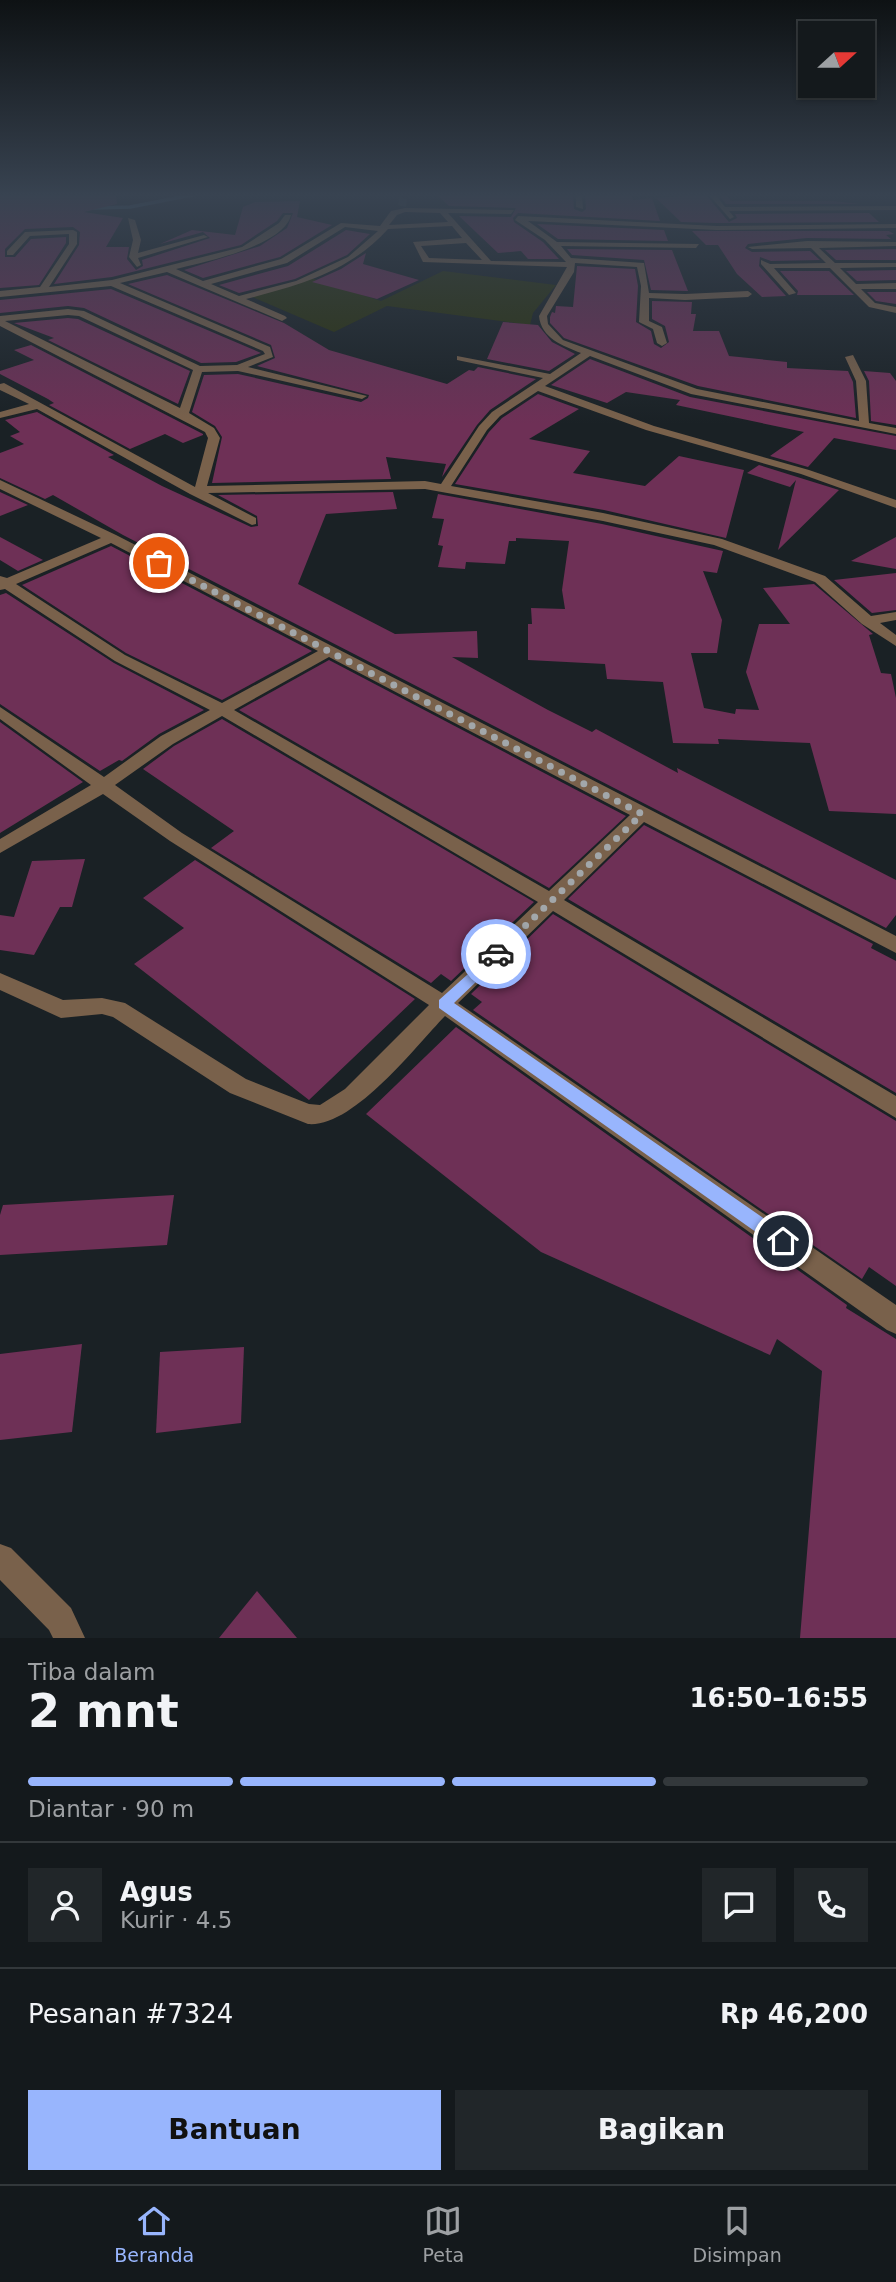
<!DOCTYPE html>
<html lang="id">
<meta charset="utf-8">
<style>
body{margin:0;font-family:"DejaVu Sans",sans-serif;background:#212629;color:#f1f3f6;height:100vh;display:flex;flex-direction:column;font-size:26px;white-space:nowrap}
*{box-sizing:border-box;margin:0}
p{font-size:23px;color:#9da0a3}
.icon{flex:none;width:38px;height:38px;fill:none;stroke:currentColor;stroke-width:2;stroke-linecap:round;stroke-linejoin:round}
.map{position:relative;height:1638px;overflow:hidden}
.side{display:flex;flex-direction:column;background:#14191c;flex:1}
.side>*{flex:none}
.needle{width:46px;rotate:69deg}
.fabs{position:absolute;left:798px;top:21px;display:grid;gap:14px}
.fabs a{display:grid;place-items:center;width:77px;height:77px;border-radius:0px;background:#14191c;box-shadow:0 2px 5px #0004,0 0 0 2px #33383b;font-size:35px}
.pin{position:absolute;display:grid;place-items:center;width:60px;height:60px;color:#fff;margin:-30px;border:4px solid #fff;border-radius:50%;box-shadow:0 2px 7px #0007}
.courier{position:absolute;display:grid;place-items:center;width:70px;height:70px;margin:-35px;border:5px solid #98b5fd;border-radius:50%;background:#fff;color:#222;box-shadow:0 2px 9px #0007}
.overview em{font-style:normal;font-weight:700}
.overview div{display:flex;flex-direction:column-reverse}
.overview{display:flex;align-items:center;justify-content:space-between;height:119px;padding:0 28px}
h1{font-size:46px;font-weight:700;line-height:52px}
.bar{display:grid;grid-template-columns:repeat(4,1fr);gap:10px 7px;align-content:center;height:84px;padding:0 28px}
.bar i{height:9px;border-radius:5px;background:#33383b}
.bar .current{background:#98b5fd}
.bar p{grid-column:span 4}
.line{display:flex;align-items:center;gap:18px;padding:0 28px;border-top:2px solid #33383b}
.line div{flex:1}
.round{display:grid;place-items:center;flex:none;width:74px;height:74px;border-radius:0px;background:#212629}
.primary-button{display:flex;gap:14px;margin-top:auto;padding:14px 28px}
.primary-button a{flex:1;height:80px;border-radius:0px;background:#98b5fd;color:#111;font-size:28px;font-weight:700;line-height:80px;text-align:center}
.primary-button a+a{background:#212629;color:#f1f3f6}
.dock{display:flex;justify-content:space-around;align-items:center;height:98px;border-top:2px solid #33383b;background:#14191c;font-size:19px;color:#9da0a3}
.dock a{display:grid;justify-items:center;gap:4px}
.dock .current{color:#98b5fd}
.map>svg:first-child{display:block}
.green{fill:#2b320d}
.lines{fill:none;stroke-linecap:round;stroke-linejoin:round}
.stream{stroke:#4e768f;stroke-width:3.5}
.building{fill:#6e3056}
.minor-tunnel{stroke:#394044;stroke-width:8;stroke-dasharray:8 3.5;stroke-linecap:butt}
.service{fill:#79614b;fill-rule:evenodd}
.minor{fill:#79614b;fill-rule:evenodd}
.route{fill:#98b5fd}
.done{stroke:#a2a7aa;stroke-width:7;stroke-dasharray:0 12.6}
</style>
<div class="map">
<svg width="896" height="1638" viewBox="0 0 896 1638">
<rect width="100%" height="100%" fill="#1a2125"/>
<polygon class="green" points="443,271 556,285 533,313 530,325 387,306 334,332 250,296 311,278 381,301"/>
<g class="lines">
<polyline class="stream" points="93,208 130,207 192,195"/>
</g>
<g class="building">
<polygon points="0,195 116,195 117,204 84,212 123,218 106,247 129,247 127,259 136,270 143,266 142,260 210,238 203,232 160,244 192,230 235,235 243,207 255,202 300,201 297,217 332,225 280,257 203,278 184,270 260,246 287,228 293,213 283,213 277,221 241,245 112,277 54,284 79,245 80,232 73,227 25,229 5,249 5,257 15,257 31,239 66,237 66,243 39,285 0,288"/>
<polygon points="437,195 573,195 574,209 582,212 586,209 585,195 631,195 633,200 652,198 660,221 518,213 513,218 514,222 543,242 559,259 528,259 521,251 498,253 459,216 511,217 516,208 449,206"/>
<polygon points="699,195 707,196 729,222 737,218 735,214 869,213 879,222 717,223 681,222 656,198"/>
<polygon points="720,196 727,196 731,201 834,201 859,204 726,204"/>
<polygon points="537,224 664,230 668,241 558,239"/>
<polygon points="346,230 370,234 347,255 295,279 239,293 219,285 288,266"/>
<polygon points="692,231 889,231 894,234 886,235 891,239 807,238 748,244 745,248 752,252 810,251 820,260 771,261 760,257 759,266 786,296 762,297 737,274 718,245 706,245"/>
<polygon points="567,249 672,250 688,291 651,290 644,260 572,255"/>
<polygon points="896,249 896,260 836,260 825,250"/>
<polygon points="366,253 363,264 419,280 377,299 312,282 341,269"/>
<polygon points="577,266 635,269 638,286 636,322 651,331 654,344 661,348 669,342 665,326 652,319 652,301 692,302 691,314 696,314 693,331 719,331 729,356 787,362 787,368 848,371 853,382 856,418 698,386 564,338 550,323 550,317 552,312 555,313 556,306 573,307"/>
<polygon points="896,270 896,280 857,281 846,271"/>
<polygon points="780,271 829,271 854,295 797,295 798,291"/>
<polygon points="167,275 284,323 329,350 447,384 469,370 474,371 478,367 536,379 490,410 477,425 442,477 446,464 386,457 391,479 212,483 222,437 215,426 192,412 204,375 238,374 361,402 368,398 369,395 257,366 275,358 271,345 128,284"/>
<polygon points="111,289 261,353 236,362 201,363 84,308 68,306 0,313 0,300"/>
<polygon points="867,292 896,292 896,304 876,301"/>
<polygon points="68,318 78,319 190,371 178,404 48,340 54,338 14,323"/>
<polygon points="503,322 538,325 552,342 575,354 549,371 487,359"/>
<polygon points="31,345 203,434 203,435 183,443 165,434 130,449 49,405 54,403 48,399 0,374 0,371 34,360 14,350"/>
<polygon points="590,359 690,397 896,436 896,450 834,438 808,467 770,456 804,432 676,405 680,400 626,392 607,403 551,385"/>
<polygon points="864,371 890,373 896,381 896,425 871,421 869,381"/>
<polygon points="538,394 579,409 529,439 590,451 573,473 645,486 679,456 744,470 726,538 604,510 455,484 489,432 502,418"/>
<polygon points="37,412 114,455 108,457 162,486 251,527 258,526 257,516 218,495 393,492 397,509 326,514 298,584 395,634 477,631 478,658 452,657 548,710 592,732 596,729 678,773 677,768 896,880 896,915 886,928 123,535 53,495 45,499 0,478 0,453 24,444 10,436 20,432 5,420"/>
<polygon points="759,465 839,490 778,550 796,480 790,487 747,473"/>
<polygon points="0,492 28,505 0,516"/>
<polygon points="438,494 602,524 723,551 717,573 703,571 722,620 717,653 691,653 704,708 735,714 736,709 759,710 746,672 759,624 790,624 763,588 814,584 873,634 869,635 881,673 891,674 896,698 896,814 829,811 810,743 718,739 719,744 673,743 663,682 607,679 605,664 528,660 528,624 532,624 531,608 565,609 562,590 569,541 516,538 516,541 509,541 505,564 466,562 465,569 438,567 443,546 438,545 444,519 432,518"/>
<polygon points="0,537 43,560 18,571 0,560"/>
<polygon points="896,537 896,569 851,561"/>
<polygon points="111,546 312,651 222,700 126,653 22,585"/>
<polygon points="896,573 896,610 872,613 834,580"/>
<polygon points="6,593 114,663 204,710 159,734 122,761 119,760 100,771 0,704 0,595"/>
<polygon points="329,660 626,816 549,888 239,710"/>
<polygon points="222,719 534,902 451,981 441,974 431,983 211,848 234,831 143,769 174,746"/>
<polygon points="0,722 83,782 0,833"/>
<polygon points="644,825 873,944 871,948 896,961 896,1093 568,899"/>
<polygon points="85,859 72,907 60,907 34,955 0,950 0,915 14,917 32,861"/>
<polygon points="195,860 415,999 309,1100 134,964 184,928 143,898"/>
<polygon points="553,914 896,1121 896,1286 869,1267 862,1279 473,1010 482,1002 471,994"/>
<polygon points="456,1027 847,1305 846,1308 896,1339 896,1638 800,1638 822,1371 777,1339 770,1355 541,1252 366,1114"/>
<polygon points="174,1195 167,1245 0,1255 0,1215 3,1205"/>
<polygon points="82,1344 72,1432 0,1440 0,1354"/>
<polygon points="244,1347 241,1423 156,1433 160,1352"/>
<polygon points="257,1591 297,1638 219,1638"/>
</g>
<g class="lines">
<polyline class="minor-tunnel" points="402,206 404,195"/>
<polygon class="service" points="0,1544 11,1548 71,1608 85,1638 53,1638 49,1630 0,1580"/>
<g class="minor">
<polygon points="576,195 582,195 583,209 576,207"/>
<polygon points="709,195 716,195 725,207 896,206 896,210 729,211 734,217 730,219"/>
<path d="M405 208 514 210 511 214 448 213 491 261 566 262 545 240 515 220 518 216 717 226 896 224V228L717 230 528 221 557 242 699 244 696 248 561 246 571 258 644 263 649 293 685 294 748 291 752 294 748 297 685 300 649 298V321L662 327 667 343 662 346 657 343 653 329 639 322 641 286 637 267 575 263 574 272 547 316 548 324 563 340 697 389 859 421 856 381 845 357 853 355 866 381 869 423 896 428V434L691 394 590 356 545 386 654 426 809 470 896 500V508L801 474 646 430 538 391 500 416 487 430 451 486 603 513 722 539 825 576 871 616 896 612V620L880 623 896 635V646L862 624 815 582 714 545 603 521 425 489 208 493 256 518V524L252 525 190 494 37 409 0 418V412L29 404 0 390V384L4 383 195 487 208 438 205 432 0 326V316L68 309 84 311 200 366 237 365 265 354 263 351 111 286 0 297V291L40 287 69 244V234L30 236 13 255H7V251L25 232 73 230 77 232V244L49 287 112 280 242 247 279 223 285 215H291C284 246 204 262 176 269L203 281 281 259 341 223 380 226 391 211ZM405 212 440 213 448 222 389 225 397 215ZM452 226 462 238 413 242 423 262 567 267 539 316C541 338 563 346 581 353L550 374 457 356V360L543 378 492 412 479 426 441 484 425 481 207 486 220 438 214 428 189 413 202 372 238 371 362 399 367 396 248 367 273 357 270 347 120 283 167 272 282 321 287 318 285 316 246 299C300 285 349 272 388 229ZM345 227 378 231 348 257 296 281 239 296 211 284 287 263ZM466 243 482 260 429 258 421 246ZM68 315 79 316 193 370 180 408 5 321Z"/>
<polygon points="128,218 135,220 141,240 138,253 204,235 208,237 138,258 141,265 137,267 129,257 133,240"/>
<polygon points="807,241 896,242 896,246 819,248 835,263 896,263 896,267 840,268 856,284 896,283 896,289 861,289 875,303 896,307 896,313 869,307 830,268 774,268 796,293 789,295 761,264 761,260 770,264 826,263 811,248 752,249 748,247"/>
<path d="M0 480 116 535 896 936V953L644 822 564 900 896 1096V1118L553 911 458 1003 896 1305V1334L887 1330 445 1016C414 1048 353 1128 308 1124L230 1093 113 1017 102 1014 61 1018 0 990V973L63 1000 102 998 125 1003 246 1079 309 1104 320 1105 345 1089 429 1005 170 841 103 794 0 853V839L91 785 0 719V707L104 777 161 736 210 710 115 661 5 589 0 590V576L7 578 101 538 0 489ZM111 543 318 651 222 703 125 655 16 584ZM329 657 630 815 549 891 234 710ZM222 716 538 902 442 993 182 833 115 785 173 744Z"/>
</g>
</g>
<linearGradient id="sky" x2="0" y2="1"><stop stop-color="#0e1214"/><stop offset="0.46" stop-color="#384351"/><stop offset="1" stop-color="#384351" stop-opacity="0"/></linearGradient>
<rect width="896" height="424" fill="url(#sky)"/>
<polygon class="route" points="496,949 503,954 501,958 454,1003 789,1236 791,1241 789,1247 783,1249 777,1247 439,1008 439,1000"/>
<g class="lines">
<polyline class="done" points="159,563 642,814 496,954"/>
</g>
</svg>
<div class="fabs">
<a><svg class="needle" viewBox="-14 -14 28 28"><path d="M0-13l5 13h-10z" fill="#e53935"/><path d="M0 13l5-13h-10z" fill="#9da0a3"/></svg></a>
</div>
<div class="pin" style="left:159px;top:563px;background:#ea580c"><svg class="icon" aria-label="bag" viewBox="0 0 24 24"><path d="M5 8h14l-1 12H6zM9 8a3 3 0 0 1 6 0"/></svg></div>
<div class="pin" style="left:783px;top:1241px;background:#1f2937"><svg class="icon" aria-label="home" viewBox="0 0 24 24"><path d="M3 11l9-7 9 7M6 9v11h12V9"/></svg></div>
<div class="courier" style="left:496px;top:954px"><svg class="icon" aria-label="car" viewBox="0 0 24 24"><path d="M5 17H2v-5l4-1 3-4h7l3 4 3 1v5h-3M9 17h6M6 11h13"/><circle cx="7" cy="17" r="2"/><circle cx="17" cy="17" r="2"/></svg></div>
</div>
<section class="side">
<div class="overview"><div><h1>2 mnt</h1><p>Tiba dalam</p></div><em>16:50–16:55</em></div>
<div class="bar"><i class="current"></i><i class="current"></i><i class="current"></i><i></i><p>Diantar · 90 m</p></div>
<div class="line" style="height:126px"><a class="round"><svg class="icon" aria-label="person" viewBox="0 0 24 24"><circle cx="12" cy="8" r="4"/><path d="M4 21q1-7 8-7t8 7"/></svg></a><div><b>Agus</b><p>Kurir · 4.5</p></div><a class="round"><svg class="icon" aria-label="chat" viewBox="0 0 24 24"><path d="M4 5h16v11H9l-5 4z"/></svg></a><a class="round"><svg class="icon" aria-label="phone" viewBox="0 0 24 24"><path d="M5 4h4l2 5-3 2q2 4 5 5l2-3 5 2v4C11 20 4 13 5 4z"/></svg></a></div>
<div class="line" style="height:91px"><div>Pesanan #7324</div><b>Rp 46,200</b></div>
<div class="primary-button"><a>Bantuan</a><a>Bagikan</a></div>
</section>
<nav class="dock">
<a class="current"><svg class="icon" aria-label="home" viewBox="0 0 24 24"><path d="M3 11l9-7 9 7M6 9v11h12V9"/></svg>Beranda</a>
<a><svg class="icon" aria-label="map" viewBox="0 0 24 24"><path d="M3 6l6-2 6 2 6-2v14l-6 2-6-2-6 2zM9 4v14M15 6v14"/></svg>Peta</a>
<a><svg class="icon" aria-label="saved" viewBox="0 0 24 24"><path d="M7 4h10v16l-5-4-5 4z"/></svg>Disimpan</a>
</nav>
